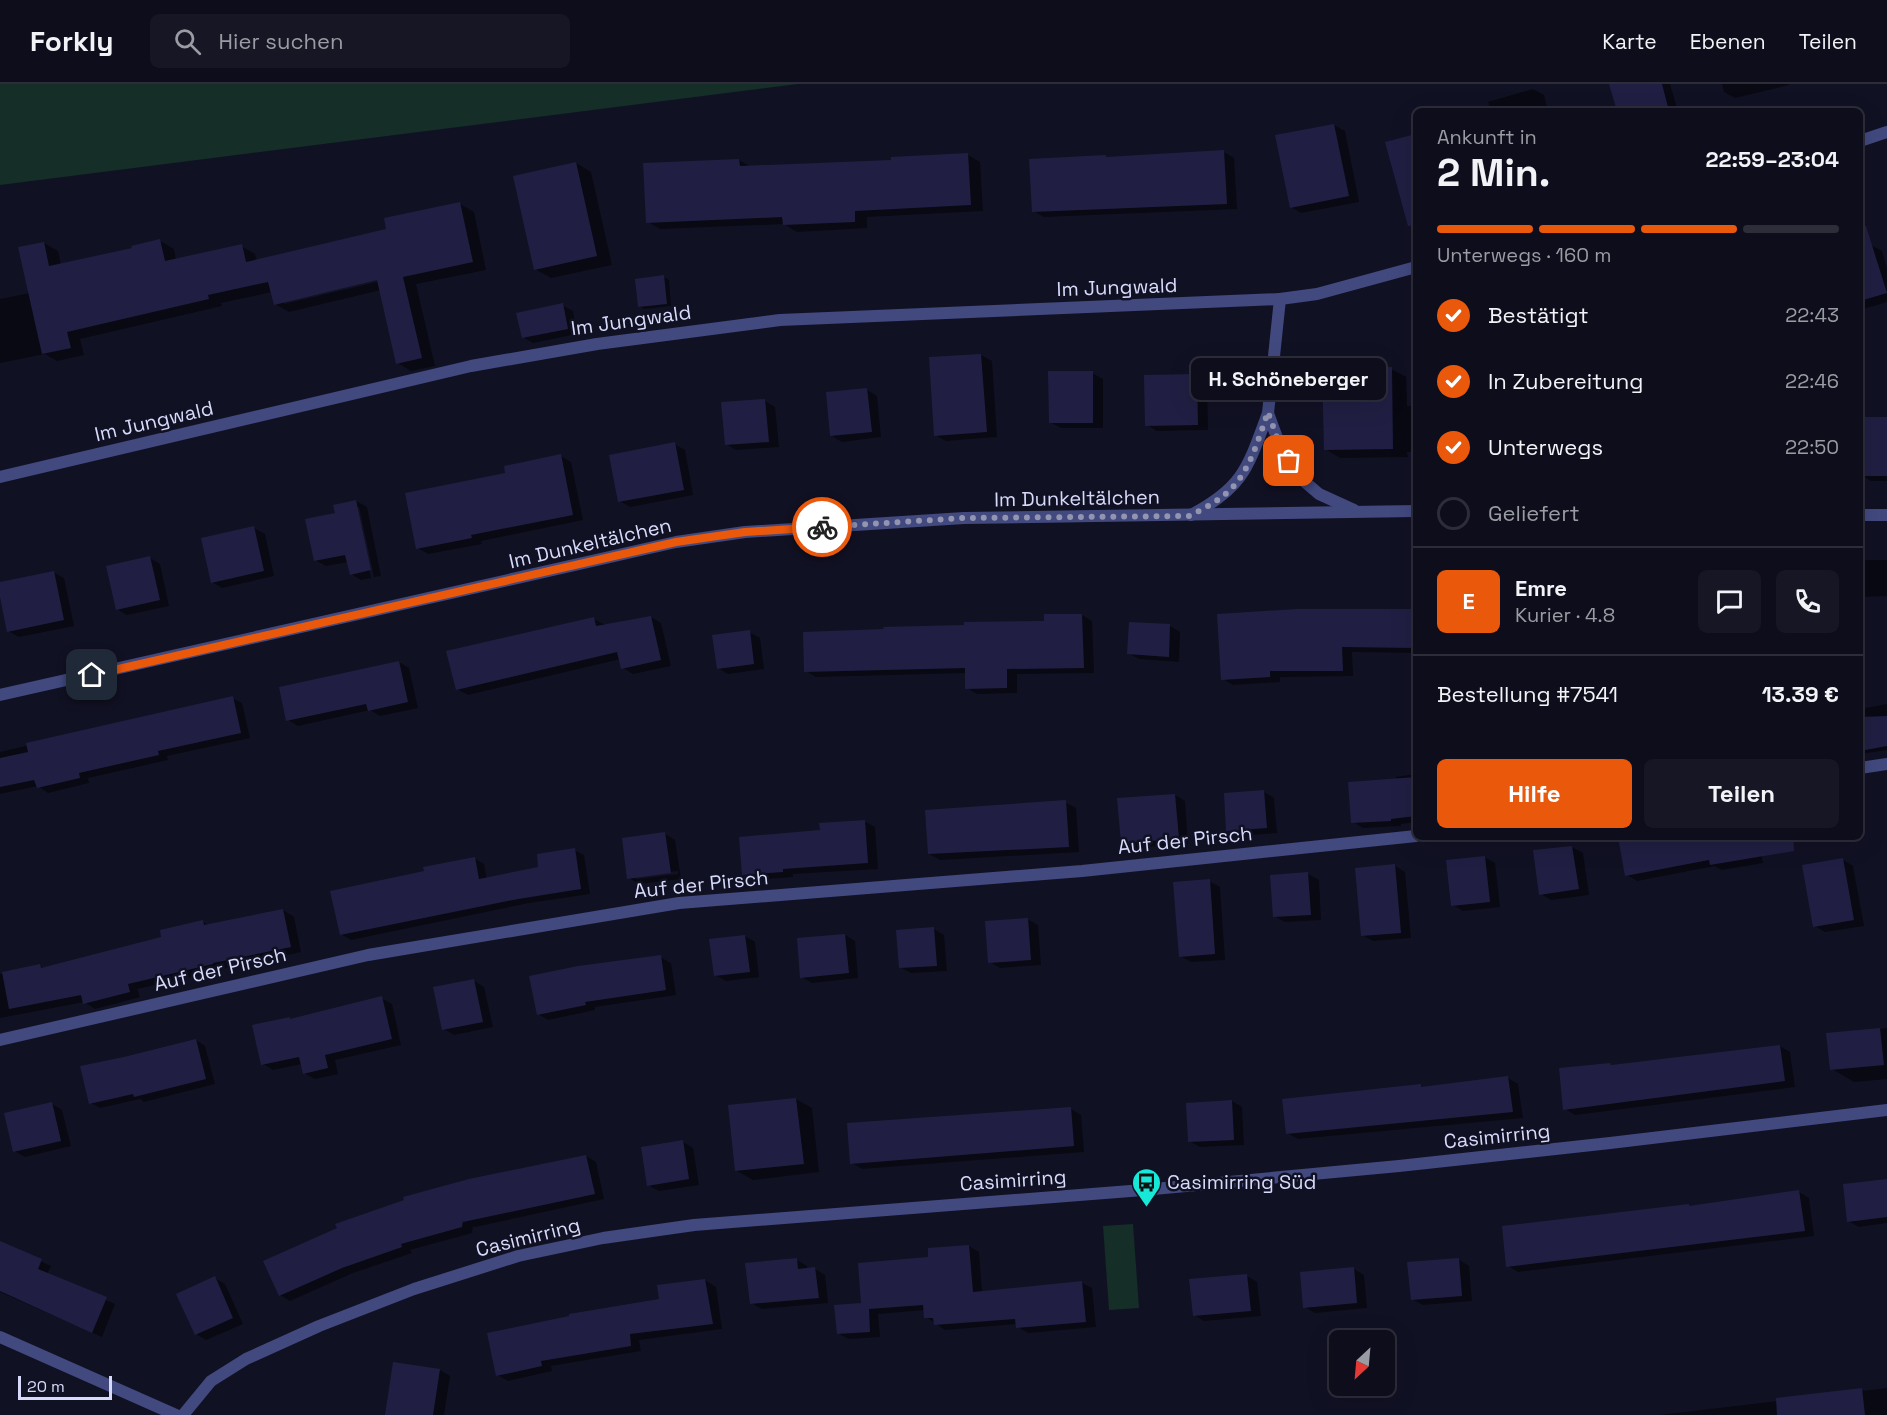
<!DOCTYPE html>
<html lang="de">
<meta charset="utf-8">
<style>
body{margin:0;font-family:"Space Grotesk",sans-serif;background:#161624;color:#f1f3f6;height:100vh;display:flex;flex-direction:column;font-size:22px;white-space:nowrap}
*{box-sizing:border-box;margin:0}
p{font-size:20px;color:#9a9ca3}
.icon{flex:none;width:33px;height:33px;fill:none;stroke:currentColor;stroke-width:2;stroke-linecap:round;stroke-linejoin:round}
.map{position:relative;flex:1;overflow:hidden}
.side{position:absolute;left:1413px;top:24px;width:450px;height:732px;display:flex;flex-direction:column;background:#0d0d1b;border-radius:9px;box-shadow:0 6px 24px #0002,0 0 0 2px #2d2d3a}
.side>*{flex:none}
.needle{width:39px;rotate:206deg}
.buttons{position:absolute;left:1329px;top:1246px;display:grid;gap:12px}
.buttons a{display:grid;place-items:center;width:66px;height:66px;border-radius:9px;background:#0d0d1b;box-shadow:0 6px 24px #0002,0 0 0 2px #2d2d3a;font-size:30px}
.scale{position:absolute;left:18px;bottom:15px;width:94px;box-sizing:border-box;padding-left:6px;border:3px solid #d8dafb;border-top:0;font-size:16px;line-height:21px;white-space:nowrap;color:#d8dafb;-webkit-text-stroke:4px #111124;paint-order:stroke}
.pin{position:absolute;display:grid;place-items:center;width:51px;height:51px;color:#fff;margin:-26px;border-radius:12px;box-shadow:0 3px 9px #0006}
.courier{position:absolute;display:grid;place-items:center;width:60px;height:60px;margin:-30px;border:4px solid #ea580c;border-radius:50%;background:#fff;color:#222;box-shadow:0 2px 8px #0007}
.bubble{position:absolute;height:42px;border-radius:9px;background:#0d0d1b;box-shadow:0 6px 24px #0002,0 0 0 2px #2d2d3a;font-size:20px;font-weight:700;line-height:42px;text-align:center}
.summary em{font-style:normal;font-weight:700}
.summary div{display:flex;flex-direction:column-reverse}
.summary{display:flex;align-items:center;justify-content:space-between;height:102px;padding:0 24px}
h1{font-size:39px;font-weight:700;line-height:45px}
.bar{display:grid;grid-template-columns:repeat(4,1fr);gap:9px 6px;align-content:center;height:72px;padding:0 24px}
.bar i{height:8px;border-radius:4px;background:#2d2d3a}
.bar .selected{background:#ea580c}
.bar p{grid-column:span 4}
.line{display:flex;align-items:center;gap:15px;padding:0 24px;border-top:2px solid #2d2d3a}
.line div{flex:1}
.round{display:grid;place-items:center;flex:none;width:63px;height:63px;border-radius:9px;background:#161624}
ol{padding:0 24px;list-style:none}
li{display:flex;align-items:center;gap:18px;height:66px}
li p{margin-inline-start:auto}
li .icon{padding:6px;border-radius:50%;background:#ea580c;color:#fff;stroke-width:4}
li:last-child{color:#9a9ca3}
li i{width:33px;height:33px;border:3px solid #2d2d3a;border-radius:50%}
.action{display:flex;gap:12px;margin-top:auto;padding:12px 24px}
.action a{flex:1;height:69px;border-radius:9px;background:#ea580c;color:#fff;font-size:24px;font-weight:700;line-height:69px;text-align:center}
.action a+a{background:#161624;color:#f1f3f6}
header{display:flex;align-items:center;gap:36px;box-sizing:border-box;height:84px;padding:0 30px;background:#0d0d1b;border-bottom:2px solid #2d2d3a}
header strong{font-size:28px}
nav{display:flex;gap:33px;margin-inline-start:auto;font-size:21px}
.search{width:420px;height:54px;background:#161624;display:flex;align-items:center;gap:15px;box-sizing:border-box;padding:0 21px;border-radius:9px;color:#9a9ca3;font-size:22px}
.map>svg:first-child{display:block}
.green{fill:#152e28}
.shadow{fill:#0007;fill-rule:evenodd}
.building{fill:#201f43}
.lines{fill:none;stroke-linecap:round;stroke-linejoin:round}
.minor{stroke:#41497f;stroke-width:12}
.done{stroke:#9294b0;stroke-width:6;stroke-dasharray:0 10.8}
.route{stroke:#ea580c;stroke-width:8}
.labels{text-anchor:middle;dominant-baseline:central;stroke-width:5;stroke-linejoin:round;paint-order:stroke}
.street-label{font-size:20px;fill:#d8dafb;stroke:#111124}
.poi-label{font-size:20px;fill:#d8dafb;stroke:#111124;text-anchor:start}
</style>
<header>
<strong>Forkly</strong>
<div class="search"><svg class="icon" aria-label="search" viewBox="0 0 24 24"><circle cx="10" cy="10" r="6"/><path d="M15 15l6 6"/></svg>Hier suchen</div>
<nav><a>Karte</a><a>Ebenen</a><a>Teilen</a></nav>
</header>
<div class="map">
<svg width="1887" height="1331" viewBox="0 0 1887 1331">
<rect width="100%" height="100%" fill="#111124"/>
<g class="green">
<polygon points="0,0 798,0 0,101"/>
<polygon points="1133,1140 1139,1224 1109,1226 1103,1142"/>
</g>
<g class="shadow">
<polygon points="1611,0 1670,0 1678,27 1618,27"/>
<polygon points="1722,0 1789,0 1789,1 1735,14 1724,8"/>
<polygon points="1533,5 1544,11 1548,27 1491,27 1488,18"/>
<polygon points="1334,41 1345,47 1359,118 1301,129 1291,123"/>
<polygon points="1224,68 1234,74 1237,125 1044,133 1033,127 1106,73 1109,74"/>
<polygon points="968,71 980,78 983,127 867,133 867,144 797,148 784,140 660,145 648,138 739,76 751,83 893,77"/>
<polygon points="576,79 591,88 612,181 551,194 535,185"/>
<path d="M460 120 474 128 486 186 416 200 435 282 411 287 398 279 381 206 289 228 275 220 272 208 221 219 222 222 80 255 84 271 57 277 45 270 0 279V215L30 209 44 159 58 167 61 181 134 165 160 157 174 165 176 176 241 162 255 170 257 177 388 147ZM384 193 385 196 284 220V217Z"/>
<polygon points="1871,161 1882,167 1887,184 1887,218 1860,226 1860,165"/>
<polygon points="664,193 669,196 671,222 644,225 639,222"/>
<polygon points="562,221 573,227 577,250 533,259 523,253"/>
<polygon points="981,271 992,277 997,353 946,357 935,351 930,275"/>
<polygon points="1391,285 1406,293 1407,322 1416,322 1416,368 1407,368 1408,373 1340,374 1325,365"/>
<polygon points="1092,289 1103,295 1103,344 1061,344 1050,338"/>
<polygon points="1196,291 1207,297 1208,346 1157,347 1147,341"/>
<polygon points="867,306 877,312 881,353 842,358 832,352"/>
<polygon points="765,317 775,323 779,363 736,366 726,360"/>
<polygon points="1887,335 1887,397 1871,397 1861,391"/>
<polygon points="674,360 685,366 693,411 630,423 620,417"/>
<polygon points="561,372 571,378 583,436 481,457 482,460 428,470 418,464 507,390"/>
<polygon points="356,417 367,423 381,492 374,493 359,423 356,423 371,494 361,496 351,490 348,478 326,482 315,476 337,430"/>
<polygon points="254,444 265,450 274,492 222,504 212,498"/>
<polygon points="150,474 160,480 169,522 127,531 117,525"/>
<polygon points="1860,476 1887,476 1887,512 1860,513"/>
<polygon points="53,488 64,494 74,542 19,553 8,547 0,499"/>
<polygon points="1416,527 1416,569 1352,568 1353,592 1280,593 1280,598 1233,601 1223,595"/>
<polygon points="1082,531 1092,537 1094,589 1017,590 1017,609 977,610 967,604 966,589 816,593 806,587"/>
<polygon points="651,533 661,539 671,582 633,590 623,584 621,575 468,611 457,605 594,535 605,541"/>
<polygon points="1130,539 1170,542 1180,548 1179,578 1139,575 1128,569"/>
<polygon points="749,548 760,554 764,585 728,590 718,584"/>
<polygon points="399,578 409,584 418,624 380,632 370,626 298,642 288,636"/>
<polygon points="232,614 242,619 250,654 167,672 168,676 88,694 89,699 48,709 38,702 0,710 0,668"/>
<polygon points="1887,620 1887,666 1860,670 1860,625"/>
<polygon points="1416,690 1416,738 1401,740 1401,742 1363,744 1353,738 1397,696 1396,693"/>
<polygon points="1264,708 1274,714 1277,749 1238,752 1227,746"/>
<polygon points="1175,711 1185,717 1188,760 1133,764 1122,758"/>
<polygon points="1065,718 1076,724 1079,768 940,776 929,770"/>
<polygon points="864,737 875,743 878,785 793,790 793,793 754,796 744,790 821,747"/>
<path d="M665 750 675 756 681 795 639 800 629 794ZM678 787V790L636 795V792Z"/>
<polygon points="1620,753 1758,753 1763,779 1722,786 1715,782 1637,797 1627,791"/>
<polygon points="1572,763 1583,769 1589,811 1551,816 1541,810"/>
<polygon points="574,766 584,771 590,810 529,819 351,856 341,850 426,788 474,774 484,780 487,795 540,784"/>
<polygon points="1484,773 1495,779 1500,823 1463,827 1453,821"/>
<polygon points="1843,776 1853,782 1864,842 1825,848 1815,842"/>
<polygon points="1395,782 1405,788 1411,854 1373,857 1362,851"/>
<polygon points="1308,790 1319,796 1321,836 1285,838 1274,832"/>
<polygon points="1209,797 1220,803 1225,876 1191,878 1180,872"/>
<polygon points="283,826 294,833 301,868 222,885 223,886 137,905 140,913 95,925 84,918 0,934 0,890 40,882 45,885 163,855 203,838 208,841"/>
<polygon points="1027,835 1038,841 1041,881 1000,884 990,878"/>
<polygon points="934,845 944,851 947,887 911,889 900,883"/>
<polygon points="845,851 855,857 858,894 812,899 802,893"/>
<polygon points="745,852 755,858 759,893 726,897 715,891"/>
<polygon points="660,873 671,879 676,911 595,923 595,926 548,936 538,930"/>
<polygon points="474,897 484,903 493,943 454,951 444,945"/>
<polygon points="381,914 392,920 401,961 335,976 338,990 315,995 304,989 302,980 273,986 263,980 289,934 293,936"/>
<polygon points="1887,944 1887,995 1854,998 1832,985 1828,951"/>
<polygon points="196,956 205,962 215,1000 144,1018 140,1015 100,1024 91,1019"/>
<polygon points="1780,962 1790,968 1795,1003 1575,1031 1565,1025 1610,981 1614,982"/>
<polygon points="1508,994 1518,1000 1523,1034 1298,1055 1287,1049 1421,1002 1425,1004"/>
<polygon points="796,1015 812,1024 819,1088 753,1096 737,1087"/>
<polygon points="1232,1017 1242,1023 1244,1061 1200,1063 1189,1057"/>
<polygon points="52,1020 62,1026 71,1062 25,1073 14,1067"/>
<polygon points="1071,1025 1081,1031 1084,1068 862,1085 852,1079"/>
<polygon points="683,1058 693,1064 699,1101 659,1107 648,1101"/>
<polygon points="586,1072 596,1078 604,1115 475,1143 473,1142 472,1149 410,1166 412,1169 353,1189 290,1217 280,1211"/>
<polygon points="1887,1096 1887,1139 1859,1143 1848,1137"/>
<polygon points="1799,1108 1809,1114 1814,1152 1518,1188 1508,1182 1688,1122 1691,1123"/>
<polygon points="0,1158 51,1182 47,1190 115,1220 102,1253 0,1208"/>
<polygon points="969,1162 979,1168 982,1208 1082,1199 1092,1204 1096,1243 1028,1249 1018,1243 1017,1240 945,1246 926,1233 925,1226 878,1230 880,1253 849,1255 839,1250 862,1220 930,1174"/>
<polygon points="797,1176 807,1182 807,1185 815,1185 825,1191 828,1219 762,1225 751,1219"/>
<polygon points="1459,1176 1469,1182 1472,1217 1423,1221 1412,1215"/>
<polygon points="1354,1185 1364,1191 1367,1224 1315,1229 1305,1223"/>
<polygon points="1247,1192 1257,1198 1261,1232 1204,1237 1194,1231"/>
<polygon points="215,1194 225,1200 243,1240 206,1256 196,1250"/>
<polygon points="705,1196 716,1203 722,1245 639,1256 641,1267 551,1282 552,1287 508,1297 497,1291"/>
<polygon points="440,1286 450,1292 444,1331 386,1331"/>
<polygon points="1887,1304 1887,1331 1659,1331"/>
</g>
<g class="building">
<polygon points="1609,0 1662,0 1669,27 1617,27"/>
<polygon points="1334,40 1349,112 1290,124 1275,51"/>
<polygon points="1416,50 1416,141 1408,142 1385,58"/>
<polygon points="1224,66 1227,120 1032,128 1029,75 1106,71 1106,73"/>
<polygon points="968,69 971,121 855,127 855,138 783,141 782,133 646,139 643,79 739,75 740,82 891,76 891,73"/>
<polygon points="576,78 597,172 534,186 513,92"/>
<polygon points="460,118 473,178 403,193 422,274 396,280 377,196 274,221 268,198 208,211 209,215 67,248 71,264 42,270 18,163 44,158 49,182 132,164 131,162 160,155 165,177 242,160 246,178 386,145 384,134"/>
<polygon points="1866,142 1887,209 1860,217 1860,143"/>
<polygon points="664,191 667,220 638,223 635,195"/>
<polygon points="563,219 568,245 522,254 516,229"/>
<polygon points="981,270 987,348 934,352 929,273"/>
<polygon points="1392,283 1393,365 1324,366 1322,284"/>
<polygon points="1048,287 1093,287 1093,339 1049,339"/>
<polygon points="1197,290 1198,341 1145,342 1144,291"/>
<polygon points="867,304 872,348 830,352 826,308"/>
<polygon points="765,315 769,358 725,361 721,318"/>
<rect x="1860" y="333" width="27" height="59"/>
<polygon points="675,358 684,406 618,418 609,371"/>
<polygon points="561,370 573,431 471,451 472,454 416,465 405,409 505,389 504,382"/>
<polygon points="356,416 371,486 350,491 345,471 314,477 305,435 335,429 333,421"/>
<polygon points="254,442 264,487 211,499 201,454"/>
<polygon points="150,472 160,516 116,526 106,482"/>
<polygon points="54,487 64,536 7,548 0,513 0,498"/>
<polygon points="1298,525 1416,525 1416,564 1342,563 1343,587 1270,587 1270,593 1221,596 1217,530"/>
<polygon points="1044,530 1082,530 1084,584 1007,585 1007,604 965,605 965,584 804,588 803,548 884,545 883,543 964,541 964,538 1044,537"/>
<polygon points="651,532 661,576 621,585 617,568 456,606 446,567 594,533 596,542"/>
<polygon points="1129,538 1170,540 1169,573 1127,570"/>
<polygon points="750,546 754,580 717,585 712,551"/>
<polygon points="399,577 408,618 368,627 366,620 286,637 279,603"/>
<polygon points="233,612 241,649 158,667 159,671 79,689 80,694 37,704 34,696 0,703 0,674 28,668 26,659"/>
<polygon points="1887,632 1887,662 1860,667 1860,633"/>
<polygon points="1416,693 1416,732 1391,735 1391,737 1351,739 1348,698"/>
<polygon points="1264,706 1267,744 1226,747 1224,709"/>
<polygon points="1175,710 1179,755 1121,759 1117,714"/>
<polygon points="1066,716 1069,763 928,770 925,726"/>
<polygon points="865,736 868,779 783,785 783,788 742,791 739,753 820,746 819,739"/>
<polygon points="665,748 671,789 627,795 622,754"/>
<polygon points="1618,753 1793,753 1794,767 1710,781 1709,776 1625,792"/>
<polygon points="1572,762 1579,805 1539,811 1533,766"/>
<polygon points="575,764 581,805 518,815 340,851 330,807 424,787 423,783 475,773 479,795 538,783 537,770"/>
<polygon points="1485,772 1490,818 1451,822 1446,776"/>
<polygon points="1843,774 1854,836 1813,843 1802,781"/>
<polygon points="1395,780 1401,849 1361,852 1355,784"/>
<polygon points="1308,788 1311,831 1273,833 1270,791"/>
<polygon points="1210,795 1215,870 1179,873 1173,798"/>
<polygon points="283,825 291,863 213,879 213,880 128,900 130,908 83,920 81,911 9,925 2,888 40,880 41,884 161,853 160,846 203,836 204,841"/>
<polygon points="1028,834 1031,876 988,879 985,837"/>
<polygon points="934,843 937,882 899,884 896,846"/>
<polygon points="845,850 849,889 800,894 797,854"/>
<polygon points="745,851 750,888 714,892 709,855"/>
<polygon points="661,871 666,906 585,918 586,921 537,931 529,892 578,882"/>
<polygon points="474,895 483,938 442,946 433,903"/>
<polygon points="382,912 392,955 325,971 328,984 303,990 299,973 261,981 252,941 290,933 290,935"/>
<polygon points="1880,944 1884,981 1830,986 1826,949"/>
<polygon points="196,955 206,995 134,1013 133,1010 89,1020 80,982 124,973"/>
<polygon points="1780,961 1785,997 1563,1026 1559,984 1610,979 1611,981"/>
<polygon points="1508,992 1513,1028 1286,1050 1282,1015 1421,1000 1421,1003"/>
<polygon points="796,1014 804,1080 735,1087 728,1021"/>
<polygon points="1232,1016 1234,1056 1188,1058 1186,1019"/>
<polygon points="52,1018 61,1057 13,1068 4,1029"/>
<polygon points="1071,1023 1074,1062 850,1080 847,1039"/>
<polygon points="683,1056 689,1095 647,1102 641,1063"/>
<polygon points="586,1071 595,1110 463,1138 463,1136 462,1143 401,1160 402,1163 342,1184 279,1212 263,1177 337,1144 335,1140 404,1116 403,1113 469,1095"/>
<polygon points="1887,1095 1887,1133 1847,1138 1843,1100"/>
<polygon points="1799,1106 1805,1147 1506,1183 1502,1142 1689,1120 1689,1122"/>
<polygon points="0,1157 42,1175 38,1185 107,1213 92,1249 0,1207"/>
<polygon points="969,1161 973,1208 1082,1197 1086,1238 1016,1244 1015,1235 934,1241 933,1234 924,1234 923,1221 869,1225 870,1248 837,1250 834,1221 861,1219 858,1179 928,1173 928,1164"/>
<polygon points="797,1174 798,1185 815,1183 819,1214 750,1220 745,1179"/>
<polygon points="1459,1174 1462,1212 1411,1216 1407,1178"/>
<polygon points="1354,1183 1357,1219 1303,1224 1300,1188"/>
<polygon points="1247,1190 1251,1227 1193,1232 1189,1195"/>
<polygon points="215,1192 233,1234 195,1251 176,1210"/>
<polygon points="705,1195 713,1240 630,1250 631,1262 541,1277 542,1282 496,1292 487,1249 569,1232 569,1230 659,1215 657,1201"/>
<polygon points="393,1278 440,1285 433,1331 385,1331"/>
<polygon points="1862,1304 1865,1331 1777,1331 1776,1314"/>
</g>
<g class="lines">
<g class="minor">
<polyline points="1860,57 1887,48"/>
<polyline points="0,393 471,282 597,260 780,236 1280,215"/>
<polyline points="1354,426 1319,410 1298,392 1280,362 1268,329 1280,215 1317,210 1416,183"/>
<path d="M1191 431C1244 403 1248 383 1268 329"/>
<polyline points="1860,431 1887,431"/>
<polyline points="0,611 676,458 745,448 964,434 1416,427"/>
<polyline points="1860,684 1887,680"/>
<polyline points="0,956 368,871 679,819 1082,787 1416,752"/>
<polyline points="0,1253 176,1331"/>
<polyline points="183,1331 211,1297 246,1275 319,1242 414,1205 518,1172 603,1154 694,1141 1143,1106 1399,1082 1610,1059 1887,1026"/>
</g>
</g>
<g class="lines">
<path class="done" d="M822 443 964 434 1189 432C1203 425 1217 418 1229 407 1250 387 1258 356 1268 328L1280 362 1289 377"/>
<polyline class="route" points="92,591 676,458 745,448 822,443"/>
</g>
<defs>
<symbol id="bus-pin" viewBox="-11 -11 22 30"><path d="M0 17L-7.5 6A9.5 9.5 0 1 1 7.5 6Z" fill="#17e9d8" stroke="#111124"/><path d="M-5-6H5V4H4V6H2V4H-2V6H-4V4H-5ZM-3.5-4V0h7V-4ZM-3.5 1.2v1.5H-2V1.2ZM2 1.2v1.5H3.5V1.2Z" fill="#111"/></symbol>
</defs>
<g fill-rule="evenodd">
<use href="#bus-pin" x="1130" y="1082" width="33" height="45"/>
</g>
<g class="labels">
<g class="street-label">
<text transform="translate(1117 203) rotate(-2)">Im Jungwald</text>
<text transform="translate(631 236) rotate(-8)">Im Jungwald</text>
<text transform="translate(154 337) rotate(-13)">Im Jungwald</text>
<text transform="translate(1077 414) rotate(-1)">Im Dunkeltälchen</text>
<text transform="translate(590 459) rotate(-13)">Im Dunkeltälchen</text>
<text transform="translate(1185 756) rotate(-6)">Auf der Pirsch</text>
<text transform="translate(701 800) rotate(-6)">Auf der Pirsch</text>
<text transform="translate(220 885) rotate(-13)">Auf der Pirsch</text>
<text transform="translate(1497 1052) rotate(-6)">Casimirring</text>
<text transform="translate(1013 1096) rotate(-4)">Casimirring</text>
<text transform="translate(528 1153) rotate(-14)">Casimirring</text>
</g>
<g class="poi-label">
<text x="1167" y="1098">Casimirring Süd</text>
</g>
</g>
</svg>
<div class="buttons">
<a><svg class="needle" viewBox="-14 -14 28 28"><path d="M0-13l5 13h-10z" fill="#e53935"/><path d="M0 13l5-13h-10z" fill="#9a9ca3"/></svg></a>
</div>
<div class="scale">20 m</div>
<div class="pin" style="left:1289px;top:377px;background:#ea580c"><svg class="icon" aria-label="bag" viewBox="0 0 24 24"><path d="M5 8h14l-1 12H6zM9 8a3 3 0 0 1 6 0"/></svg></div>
<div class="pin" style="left:92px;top:591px;background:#1f2937"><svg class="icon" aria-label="home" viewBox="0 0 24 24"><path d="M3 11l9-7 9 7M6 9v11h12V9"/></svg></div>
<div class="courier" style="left:822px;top:443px"><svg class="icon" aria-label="bike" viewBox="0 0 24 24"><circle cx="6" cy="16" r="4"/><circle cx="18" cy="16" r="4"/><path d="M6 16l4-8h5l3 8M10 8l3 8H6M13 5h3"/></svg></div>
<div class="bubble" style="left:1191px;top:274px;width:195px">H. Schöneberger</div>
<section class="side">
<div class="summary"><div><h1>2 Min.</h1><p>Ankunft in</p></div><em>22:59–23:04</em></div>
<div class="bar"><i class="selected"></i><i class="selected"></i><i class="selected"></i><i></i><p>Unterwegs · 160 m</p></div>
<ol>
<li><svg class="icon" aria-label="check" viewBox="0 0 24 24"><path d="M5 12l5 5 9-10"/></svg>Bestätigt<p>22:43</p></li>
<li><svg class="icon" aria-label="check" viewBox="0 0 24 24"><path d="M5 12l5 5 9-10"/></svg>In Zubereitung<p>22:46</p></li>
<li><svg class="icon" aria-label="check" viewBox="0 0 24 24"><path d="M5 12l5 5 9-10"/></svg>Unterwegs<p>22:50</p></li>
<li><i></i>Geliefert</li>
</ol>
<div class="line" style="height:108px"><b class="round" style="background:#ea580c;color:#fff">E</b><div><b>Emre</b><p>Kurier · 4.8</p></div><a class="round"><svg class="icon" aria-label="chat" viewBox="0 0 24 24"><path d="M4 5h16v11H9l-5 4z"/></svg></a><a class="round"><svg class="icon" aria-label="phone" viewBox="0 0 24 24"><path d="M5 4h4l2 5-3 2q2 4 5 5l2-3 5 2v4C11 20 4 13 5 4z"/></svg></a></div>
<div class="line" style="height:78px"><div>Bestellung #7541</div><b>13.39 €</b></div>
<div class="action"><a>Hilfe</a><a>Teilen</a></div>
</section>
</div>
